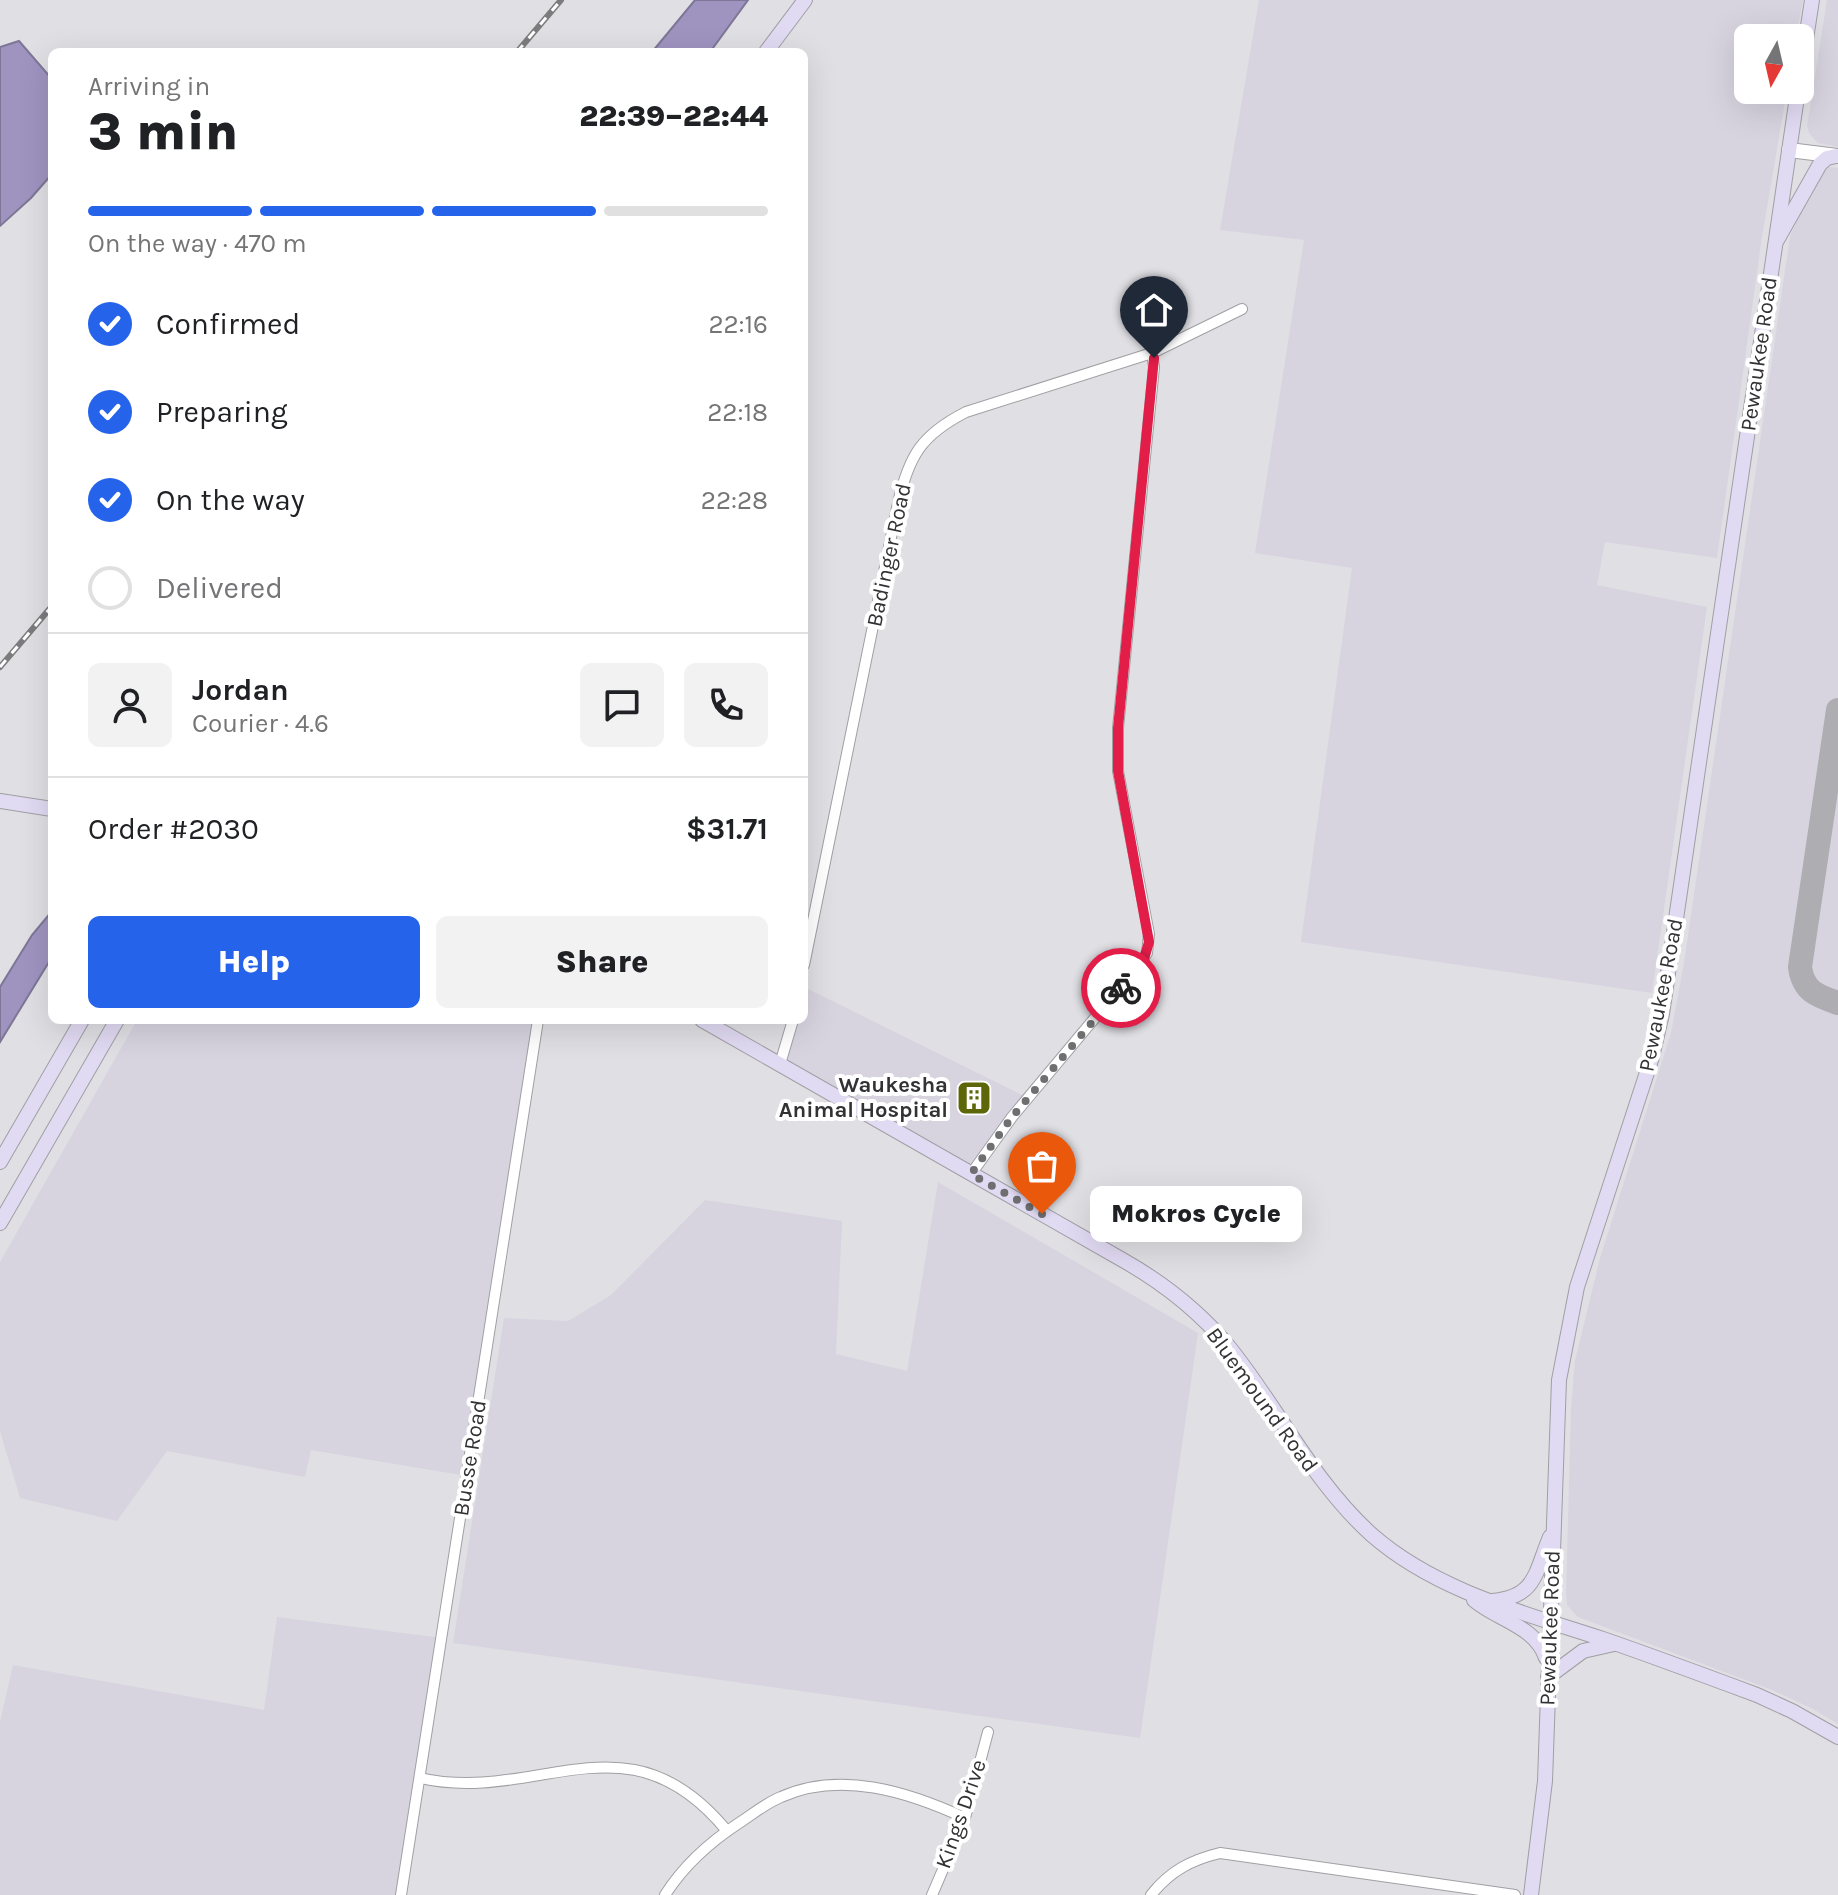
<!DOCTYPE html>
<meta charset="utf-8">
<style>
body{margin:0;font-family:Karla,sans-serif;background:#f2f2f2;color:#202124;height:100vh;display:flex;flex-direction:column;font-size:30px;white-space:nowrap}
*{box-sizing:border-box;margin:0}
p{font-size:26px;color:#757577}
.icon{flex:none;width:44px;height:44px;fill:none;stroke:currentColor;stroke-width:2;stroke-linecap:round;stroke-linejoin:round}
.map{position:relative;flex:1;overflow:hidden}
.details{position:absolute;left:48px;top:48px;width:760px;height:976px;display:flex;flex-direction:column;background:#fff;border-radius:12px;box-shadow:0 8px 32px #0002}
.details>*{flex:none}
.needle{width:52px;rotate:188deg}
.buttons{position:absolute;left:1734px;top:24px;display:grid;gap:16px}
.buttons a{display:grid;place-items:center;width:80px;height:80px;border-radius:12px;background:#fff;box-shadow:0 8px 32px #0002;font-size:40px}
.pin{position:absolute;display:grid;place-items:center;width:68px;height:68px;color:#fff;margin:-82px -34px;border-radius:50% 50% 50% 0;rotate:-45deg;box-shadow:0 0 8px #0007}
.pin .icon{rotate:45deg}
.courier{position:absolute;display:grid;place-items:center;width:80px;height:80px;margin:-40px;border:6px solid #e11d48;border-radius:50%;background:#fff;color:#222;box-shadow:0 2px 10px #0007}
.bubble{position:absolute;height:56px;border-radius:12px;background:#fff;box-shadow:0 8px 32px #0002;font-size:26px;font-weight:800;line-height:56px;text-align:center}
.overview em{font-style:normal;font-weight:800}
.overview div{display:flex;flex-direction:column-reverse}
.overview{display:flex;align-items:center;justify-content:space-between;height:136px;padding:0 40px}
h1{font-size:52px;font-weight:800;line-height:60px}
.bar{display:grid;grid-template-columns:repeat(4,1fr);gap:12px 8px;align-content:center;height:96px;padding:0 40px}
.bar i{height:10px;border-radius:6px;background:#e0e0e0}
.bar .active{background:#2563eb}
.bar p{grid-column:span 4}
.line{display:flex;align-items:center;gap:20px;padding:0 40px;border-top:2px solid #e0e0e0}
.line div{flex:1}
.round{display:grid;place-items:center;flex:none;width:84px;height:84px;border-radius:12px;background:#f2f2f2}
ol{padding:0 40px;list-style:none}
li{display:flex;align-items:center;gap:24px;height:88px}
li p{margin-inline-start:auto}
li .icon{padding:8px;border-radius:50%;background:#2563eb;color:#fff;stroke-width:4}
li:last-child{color:#757577}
li i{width:44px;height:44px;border:4px solid #e0e0e0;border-radius:50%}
.primary-button{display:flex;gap:16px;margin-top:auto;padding:16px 40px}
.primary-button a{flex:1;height:92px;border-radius:12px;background:#2563eb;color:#fff;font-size:32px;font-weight:800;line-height:92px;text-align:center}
.primary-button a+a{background:#f2f2f2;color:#202124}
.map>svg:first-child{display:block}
.built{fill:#d7d4e0}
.water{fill:#9f94c0;stroke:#7e7696;stroke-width:2}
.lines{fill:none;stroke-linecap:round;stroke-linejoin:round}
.taxiway{stroke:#aeadb1;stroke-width:24}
.minor-casing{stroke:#a09fa3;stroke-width:12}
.tertiary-casing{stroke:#a09fa3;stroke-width:16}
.secondary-casing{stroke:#a09fa3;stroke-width:16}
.minor{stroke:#fff;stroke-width:10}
.tertiary{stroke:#fff;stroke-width:14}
.secondary{stroke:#e1daf3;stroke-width:14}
.rail-casing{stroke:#7c7b7e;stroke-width:6}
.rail{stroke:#fff;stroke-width:3;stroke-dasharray:9;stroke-linecap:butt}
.done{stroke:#6f6e71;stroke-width:8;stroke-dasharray:0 14.4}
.route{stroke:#e11d48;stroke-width:10}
.labels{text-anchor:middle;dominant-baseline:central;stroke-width:8;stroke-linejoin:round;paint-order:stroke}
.street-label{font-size:22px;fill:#323133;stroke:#fff}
.poi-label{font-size:22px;font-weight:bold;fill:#323133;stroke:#fff;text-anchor:end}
</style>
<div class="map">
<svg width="1838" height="1895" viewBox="0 0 1838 1895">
<rect width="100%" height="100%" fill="#e0dfe4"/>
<g class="built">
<polygon points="1259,0 1803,0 1796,38 1748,38 1748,90 1787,90 1762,237 1717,558 1605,542 1597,585 1707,607 1652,993 1301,942 1352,568 1255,553 1304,240 1220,230"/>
<polygon points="1827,0 1838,0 1838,147 1818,143 1809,133 1807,126"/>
<polygon points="1829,167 1838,168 1838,1724 1813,1709 1772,1690 1578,1617 1567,1605 1566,1593 1571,1409 1575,1361 1600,1258 1671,1033 1684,963 1790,236 1818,175"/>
<polygon points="804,987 1028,1098 971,1174 781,1064 793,1020 804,1020"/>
<polygon points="137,1020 538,1020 467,1476 311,1450 305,1477 167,1451 117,1521 20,1498 0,1431 0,1262"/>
<polygon points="938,1182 1198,1333 1140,1738 453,1643 504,1318 568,1321 611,1295 705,1200 842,1221 836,1354 907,1371"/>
<polygon points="277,1617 442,1638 401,1895 0,1895 0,1722 13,1665 264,1710"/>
</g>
<g class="water">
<polygon points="695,0 748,0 710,52 652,52"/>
<polygon points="19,41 52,79 52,174 31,198 0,226 0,47"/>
<polygon points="52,911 52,957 0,1042 0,987 32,935"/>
</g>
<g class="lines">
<path class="taxiway" d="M1838 710 1800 967C1803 991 1817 996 1838 1003"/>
<defs>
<g id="minor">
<path d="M804 965 898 503C909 456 921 435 966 412L1152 353 1242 309"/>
<polyline points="780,1064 793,1020"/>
<polyline points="971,1174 1012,1117 1135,970 1147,953 1149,934 1118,771 1118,728 1154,367 1152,353"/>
<path d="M420 1778C538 1805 627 1709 727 1831"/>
<polyline points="401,1895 538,1020"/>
<path d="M665 1895C684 1865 710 1842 739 1823 753 1814 766 1803 781 1797 840 1770 909 1792 965 1818"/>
<polyline points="932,1895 965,1818 988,1732"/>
<path d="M1151 1895C1170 1871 1191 1860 1220 1853L1515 1895"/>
</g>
<polyline id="tertiary" points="1789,150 1838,156"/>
<g id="secondary">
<polyline points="766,52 805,0"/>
<polyline points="1800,78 1812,0"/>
<polyline points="1777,240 1820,164 1827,158 1836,156"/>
<polyline points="0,801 52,809"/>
<path d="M702 1020 1121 1259C1162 1282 1199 1311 1229 1347 1279 1409 1312 1481 1372 1535 1436 1591 1524 1613 1603 1639 1655 1657 1706 1676 1757 1695L1792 1711 1838 1737"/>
<polyline points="0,1162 82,1020"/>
<polyline points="0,1223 117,1020"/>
<path d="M1474 1600C1497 1620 1536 1626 1546 1658"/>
<path d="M1492 1601C1536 1597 1535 1573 1550 1537"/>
<polyline points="1548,1677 1583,1651 1614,1644"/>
<polyline points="1531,1895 1545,1781 1559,1380 1577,1287 1652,1057 1662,1014 1798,90"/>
</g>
</defs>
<use href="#minor" class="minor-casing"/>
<use href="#tertiary" class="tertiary-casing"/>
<use href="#secondary" class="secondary-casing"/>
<use href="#minor" class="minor"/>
<use href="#tertiary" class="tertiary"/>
<use href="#secondary" class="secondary"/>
<defs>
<g id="rail">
<polyline points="517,52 561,0"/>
<polyline points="0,667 52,606"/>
</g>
</defs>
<use href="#rail" class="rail-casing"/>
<use href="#rail" class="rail"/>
</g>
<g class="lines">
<polyline class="done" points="1042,1214 971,1174 1012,1117 1121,988"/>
<polyline class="route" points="1121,988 1144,959 1149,942 1118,771 1118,728 1154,358"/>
</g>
<defs>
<symbol id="building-square" viewBox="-11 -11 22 22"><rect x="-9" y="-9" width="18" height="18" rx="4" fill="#5d670a" stroke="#fff"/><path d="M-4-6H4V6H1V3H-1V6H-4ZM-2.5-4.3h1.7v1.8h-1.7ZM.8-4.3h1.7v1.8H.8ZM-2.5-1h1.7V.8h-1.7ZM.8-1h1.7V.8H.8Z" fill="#fff"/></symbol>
</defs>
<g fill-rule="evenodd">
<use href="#building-square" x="954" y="1078" width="40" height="40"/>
</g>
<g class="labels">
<g class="street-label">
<text transform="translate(1759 354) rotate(-82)">Pewaukee Road</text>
<text transform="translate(889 555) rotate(-78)">Badinger Road</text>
<text transform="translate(1661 995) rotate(-79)">Pewaukee Road</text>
<text transform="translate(1262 1400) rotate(54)">Bluemound Road</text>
<text transform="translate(470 1458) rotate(-81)">Busse Road</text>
<text transform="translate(1550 1628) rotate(-88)">Pewaukee Road</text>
<text transform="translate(961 1814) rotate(-71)">Kings Drive</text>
</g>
<g class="poi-label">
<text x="948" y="1085">Waukesha<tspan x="948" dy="25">Animal Hospital</tspan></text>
</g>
</g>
</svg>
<div class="buttons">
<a><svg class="needle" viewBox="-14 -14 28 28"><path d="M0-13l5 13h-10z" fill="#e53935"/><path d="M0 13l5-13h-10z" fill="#757577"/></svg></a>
</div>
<div class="pin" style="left:1042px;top:1214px;background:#ea580c"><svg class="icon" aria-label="bag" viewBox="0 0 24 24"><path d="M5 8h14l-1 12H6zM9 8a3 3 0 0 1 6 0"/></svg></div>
<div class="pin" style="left:1154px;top:358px;background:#1f2937"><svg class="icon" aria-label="home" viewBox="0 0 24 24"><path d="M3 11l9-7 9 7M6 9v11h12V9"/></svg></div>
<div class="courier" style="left:1121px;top:988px"><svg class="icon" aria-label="bike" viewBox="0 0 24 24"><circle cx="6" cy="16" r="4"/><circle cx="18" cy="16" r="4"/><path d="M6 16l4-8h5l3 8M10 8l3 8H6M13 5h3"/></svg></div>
<div class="bubble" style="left:1090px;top:1186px;width:212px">Mokros Cycle</div>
<section class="details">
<div class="overview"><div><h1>3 min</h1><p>Arriving in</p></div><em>22:39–22:44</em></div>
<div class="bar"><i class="active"></i><i class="active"></i><i class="active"></i><i></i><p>On the way · 470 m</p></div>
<ol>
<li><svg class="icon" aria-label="check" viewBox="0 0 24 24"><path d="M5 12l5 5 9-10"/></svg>Confirmed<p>22:16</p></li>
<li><svg class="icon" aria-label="check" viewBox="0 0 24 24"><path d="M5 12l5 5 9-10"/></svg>Preparing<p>22:18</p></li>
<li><svg class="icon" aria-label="check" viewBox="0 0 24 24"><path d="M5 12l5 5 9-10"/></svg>On the way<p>22:28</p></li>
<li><i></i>Delivered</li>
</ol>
<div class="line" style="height:144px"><a class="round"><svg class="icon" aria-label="person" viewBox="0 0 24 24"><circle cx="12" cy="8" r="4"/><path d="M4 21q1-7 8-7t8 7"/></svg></a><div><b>Jordan</b><p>Courier · 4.6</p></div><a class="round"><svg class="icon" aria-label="chat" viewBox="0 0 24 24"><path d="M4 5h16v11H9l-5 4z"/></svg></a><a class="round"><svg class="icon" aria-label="phone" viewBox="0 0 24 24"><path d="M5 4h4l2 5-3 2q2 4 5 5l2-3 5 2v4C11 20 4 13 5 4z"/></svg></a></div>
<div class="line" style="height:104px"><div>Order #2030</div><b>$31.71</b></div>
<div class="primary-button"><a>Help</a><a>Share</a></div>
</section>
</div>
